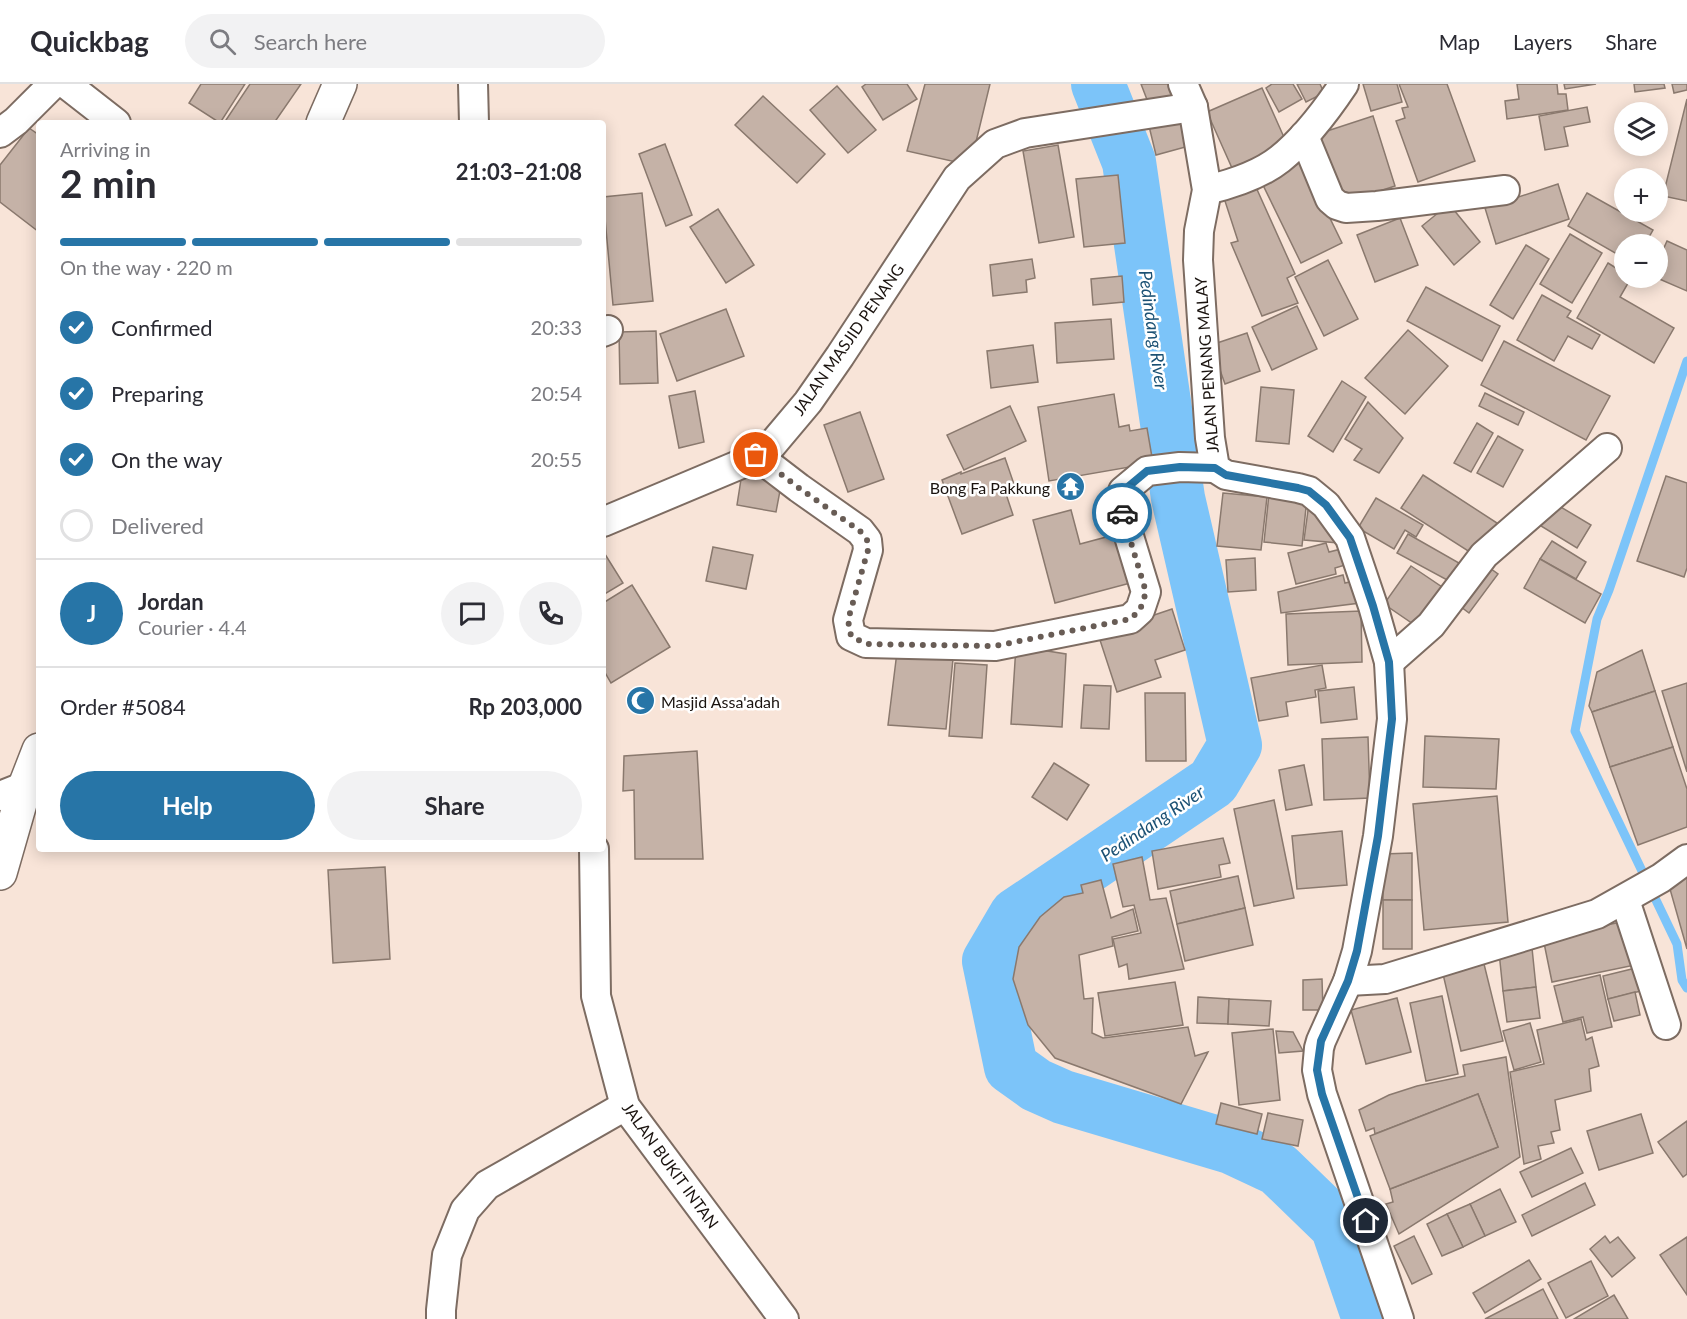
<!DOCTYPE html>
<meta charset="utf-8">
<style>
body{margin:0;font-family:Lato,sans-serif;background:#f2f2f3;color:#2b2b33;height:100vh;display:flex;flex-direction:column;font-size:22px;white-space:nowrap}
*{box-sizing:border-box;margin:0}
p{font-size:20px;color:#7c7c81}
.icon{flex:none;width:33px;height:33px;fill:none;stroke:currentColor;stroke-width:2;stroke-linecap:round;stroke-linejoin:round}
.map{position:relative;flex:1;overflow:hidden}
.sheet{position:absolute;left:36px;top:36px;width:570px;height:732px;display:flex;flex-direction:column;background:#fff;border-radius:6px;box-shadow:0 3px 15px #0003}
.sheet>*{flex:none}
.fabs{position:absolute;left:1614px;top:18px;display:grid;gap:12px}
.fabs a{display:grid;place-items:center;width:54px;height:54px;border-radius:50%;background:#fff;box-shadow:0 3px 15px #0003;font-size:30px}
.pin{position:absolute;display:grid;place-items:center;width:51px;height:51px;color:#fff;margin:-26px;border:3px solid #fff;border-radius:50%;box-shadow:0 2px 6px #0007}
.courier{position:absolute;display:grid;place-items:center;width:60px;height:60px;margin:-30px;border:4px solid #2775a7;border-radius:50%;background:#fff;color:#222;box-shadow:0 2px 8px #0007}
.head em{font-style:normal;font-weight:700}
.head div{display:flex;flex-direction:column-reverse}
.head{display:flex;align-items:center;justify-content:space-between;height:102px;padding:0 24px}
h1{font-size:39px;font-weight:700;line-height:45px}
.bar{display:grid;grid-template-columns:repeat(4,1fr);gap:9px 6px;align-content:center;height:72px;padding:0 24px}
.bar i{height:8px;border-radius:4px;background:#e1e1e2}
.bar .selected{background:#2775a7}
.bar p{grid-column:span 4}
.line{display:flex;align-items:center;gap:15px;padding:0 24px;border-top:2px solid #e1e1e2}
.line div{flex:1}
.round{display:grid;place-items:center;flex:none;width:63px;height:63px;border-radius:32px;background:#f2f2f3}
ol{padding:0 24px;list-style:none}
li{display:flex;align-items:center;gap:18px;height:66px}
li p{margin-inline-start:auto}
li .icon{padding:6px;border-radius:50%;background:#2775a7;color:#fff;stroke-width:4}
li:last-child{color:#7c7c81}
li i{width:33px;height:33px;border:3px solid #e1e1e2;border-radius:50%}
.action{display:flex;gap:12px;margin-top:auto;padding:12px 24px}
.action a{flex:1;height:69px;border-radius:36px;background:#2775a7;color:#fff;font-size:24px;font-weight:700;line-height:69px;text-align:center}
.action a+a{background:#f2f2f3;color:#2b2b33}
header{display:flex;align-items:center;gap:36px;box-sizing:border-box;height:84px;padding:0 30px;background:#fff;border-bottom:2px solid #e1e1e2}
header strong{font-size:28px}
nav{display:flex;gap:33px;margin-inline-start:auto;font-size:21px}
.search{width:420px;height:54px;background:#f2f2f3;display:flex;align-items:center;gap:15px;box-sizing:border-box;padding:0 21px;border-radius:33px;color:#7c7c81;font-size:22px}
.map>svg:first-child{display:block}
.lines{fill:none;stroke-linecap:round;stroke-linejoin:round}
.stream{stroke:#7cc4f9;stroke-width:9}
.river{stroke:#7cc4f9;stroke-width:54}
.building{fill:#c5b2a7;stroke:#8a796e;stroke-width:1.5}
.minor-casing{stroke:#7d6c62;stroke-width:32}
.major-casing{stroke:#7d6c62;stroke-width:36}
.minor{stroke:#fff;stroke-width:28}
.major{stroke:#fff;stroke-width:33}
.done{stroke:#685c55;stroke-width:6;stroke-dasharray:0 10.8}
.route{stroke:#2775a7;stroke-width:8}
.labels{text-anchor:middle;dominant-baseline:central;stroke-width:5;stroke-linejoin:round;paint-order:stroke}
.street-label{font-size:16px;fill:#1a130f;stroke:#fff}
.poi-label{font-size:16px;fill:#1a130f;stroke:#fff;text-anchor:end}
.water-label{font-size:18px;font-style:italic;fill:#1b5174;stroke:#fff}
</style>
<header>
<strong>Quickbag</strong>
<div class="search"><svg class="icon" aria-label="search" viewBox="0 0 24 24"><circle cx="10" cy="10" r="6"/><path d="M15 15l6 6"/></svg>Search here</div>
<nav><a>Map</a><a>Layers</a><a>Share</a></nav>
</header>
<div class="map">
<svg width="1687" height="1235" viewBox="0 0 1687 1235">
<rect width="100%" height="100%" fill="#f8e4d8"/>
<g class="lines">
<polyline class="stream" points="1687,277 1609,506 1597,535 1575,647 1677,860 1682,896 1687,904"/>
<polyline class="river" points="1098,0 1129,78 1178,414 1235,661 1213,698 1016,831 989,877 1011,983 1036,1001 1063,1013 1231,1063 1278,1085 1337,1142 1369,1235"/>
</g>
<g class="building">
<polygon points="201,0 245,0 220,39 189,19"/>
<polygon points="250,0 301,0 274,39 224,39"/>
<polygon points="866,0 907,0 917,15 883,36 862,3"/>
<polygon points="925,0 990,0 975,62 956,78 907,67"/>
<polygon points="1141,0 1172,0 1178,15 1151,26"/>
<polygon points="1272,0 1293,0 1302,15 1279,28 1266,4"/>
<polygon points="1297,0 1320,0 1324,9 1306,18"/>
<polygon points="1363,0 1397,0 1402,18 1371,27"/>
<polygon points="1399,0 1447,0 1475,77 1418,98 1396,37 1405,34 1402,24 1408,23"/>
<polygon points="1517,0 1557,0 1558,10 1566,10 1568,26 1507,35 1505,17 1519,15"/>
<polygon points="1564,0 1596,0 1565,5"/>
<polygon points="1634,0 1664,0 1665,4 1635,8"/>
<polygon points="1672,0 1687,0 1687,6 1674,9"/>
<polygon points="837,2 876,46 848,69 810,26"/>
<polygon points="1262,4 1287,60 1232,84 1207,28"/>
<polygon points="763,12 825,70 797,99 735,41"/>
<polygon points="1687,15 1687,117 1663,112"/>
<polygon points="1587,23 1590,38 1564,43 1568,62 1545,66 1539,32"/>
<polygon points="1373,32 1395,102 1340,120 1318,50"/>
<polygon points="1181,33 1189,62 1156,71 1149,42"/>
<polygon points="29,44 39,51 39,148 0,118 0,81"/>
<polygon points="665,60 692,131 666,142 639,70"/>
<polygon points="1058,61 1074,153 1039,159 1023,67"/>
<polygon points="1302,77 1342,159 1301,179 1261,97"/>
<polygon points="1118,91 1125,159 1084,163 1076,95"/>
<polygon points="1558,100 1569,135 1496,160 1485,124"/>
<polygon points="1255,101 1295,190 1287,194 1298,219 1262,232 1231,159 1238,157 1224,114"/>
<polygon points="642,109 653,217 613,221 603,113"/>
<polygon points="1587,109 1653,146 1645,160 1624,160 1624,174 1568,142"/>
<polygon points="1449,120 1480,158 1454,181 1422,142"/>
<polygon points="718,125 754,181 726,199 690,143"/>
<polygon points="1400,134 1418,181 1375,198 1357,151"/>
<polygon points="1570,150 1602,169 1572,219 1540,200"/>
<polygon points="1667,157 1687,166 1687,207 1657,194 1658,177"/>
<polygon points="1526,161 1549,175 1513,235 1490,221"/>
<polygon points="1032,175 1035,194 1026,196 1027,208 993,212 990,181"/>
<polygon points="1328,176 1358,235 1324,252 1295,193"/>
<polygon points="1608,179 1624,189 1624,194 1631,194 1620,213 1674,244 1654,279 1577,234"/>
<polygon points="1122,192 1124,218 1093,221 1091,195"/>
<polygon points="1426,203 1500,242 1482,277 1407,237"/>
<polygon points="1542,211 1571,227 1567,233 1600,251 1592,265 1568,252 1554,277 1517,256"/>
<polygon points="1297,222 1317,265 1272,286 1252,243"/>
<polygon points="726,225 744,272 677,297 660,250"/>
<polygon points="1111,235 1114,275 1057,279 1055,239"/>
<polygon points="1408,246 1448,282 1405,330 1365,294"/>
<polygon points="656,247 658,299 620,300 619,248"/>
<polygon points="1247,249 1260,287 1225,300 1211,261"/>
<polygon points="1504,257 1610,312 1586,356 1481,301"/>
<polygon points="1033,261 1038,298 991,304 987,267"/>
<polygon points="1342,297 1366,313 1333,368 1308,352"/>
<polygon points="1261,303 1294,306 1289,360 1256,357"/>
<polygon points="695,307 704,358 679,364 669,312"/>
<polygon points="1485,309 1524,328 1518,341 1479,322"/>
<polygon points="1114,310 1119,343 1129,341 1130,347 1147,344 1153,379 1049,397 1038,323"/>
<polygon points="1368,318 1403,354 1379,389 1354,376 1362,365 1345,355"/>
<polygon points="1010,322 1026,357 964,386 947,351"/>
<polygon points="860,328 884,395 848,408 824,341"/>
<polygon points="1477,339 1493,349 1471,388 1454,379"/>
<polygon points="1498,352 1523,366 1503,403 1477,389"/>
<polygon points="1005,374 1016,406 1006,410 1013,431 962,450 942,396 961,388 961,390"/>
<polygon points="742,389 782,396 776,428 737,421"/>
<polygon points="1423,391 1497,439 1476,472 1401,424"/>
<polygon points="1666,392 1687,399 1687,484 1684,493 1637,477"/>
<polygon points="1223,409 1267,413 1261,466 1217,462"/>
<polygon points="1269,410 1307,414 1302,462 1264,458"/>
<polygon points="1376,414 1423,441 1416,453 1405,446 1394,465 1358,444"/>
<polygon points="1309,419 1340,459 1304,456"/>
<polygon points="1554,419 1591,441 1577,464 1541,442"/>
<polygon points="1071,426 1080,460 1125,448 1138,497 1055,519 1033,436"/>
<polygon points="1408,450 1459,479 1449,497 1397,469"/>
<polygon points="1552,457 1586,478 1576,495 1540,475"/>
<polygon points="1326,459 1329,468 1341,465 1345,481 1335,484 1336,490 1296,500 1288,469"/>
<polygon points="713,463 753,471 746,505 706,497"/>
<polygon points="603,467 623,499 603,511"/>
<polygon points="1255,474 1256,506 1228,508 1226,476"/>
<polygon points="1540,475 1601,510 1585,539 1524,504"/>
<polygon points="1480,477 1498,490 1469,529 1452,516"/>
<polygon points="1411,482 1445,505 1419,544 1384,520"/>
<polygon points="1343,491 1345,499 1354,497 1360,519 1281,529 1278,508"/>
<polygon points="632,501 670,563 611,599 603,585 603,519"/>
<polygon points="1172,525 1185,566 1155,576 1161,593 1117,608 1098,550"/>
<polygon points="1361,527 1362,578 1288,581 1286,530"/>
<polygon points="1016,562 1066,570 1062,643 1011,640"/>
<polygon points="1642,566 1655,607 1592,628 1589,622 1597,588"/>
<polygon points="897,568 953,575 946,645 888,641"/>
<polygon points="955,579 987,581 982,654 949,652"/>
<polygon points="1322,581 1326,604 1315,606 1316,613 1286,618 1288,632 1259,637 1251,594"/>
<polygon points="1687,599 1687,688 1662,607"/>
<polygon points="1084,601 1111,602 1109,645 1081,644"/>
<polygon points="1354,603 1357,635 1321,639 1318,607"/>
<polygon points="1655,607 1673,663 1610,683 1592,628"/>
<polygon points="1145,609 1185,609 1186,677 1146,677"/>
<polygon points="1425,652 1499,655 1496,705 1423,703"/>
<polygon points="1368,653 1370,714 1324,716 1322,655"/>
<polygon points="1673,663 1687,705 1687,743 1638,761 1610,683"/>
<polygon points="697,667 703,775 635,775 634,706 623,707 624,672"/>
<polygon points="1054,679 1089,701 1067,736 1032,713"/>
<polygon points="1304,681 1312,721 1286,726 1279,686"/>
<polygon points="1497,712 1508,838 1424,846 1413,720"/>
<polygon points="1274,716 1294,814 1254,822 1234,725"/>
<polygon points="1342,747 1347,801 1297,805 1292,752"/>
<polygon points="1223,754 1230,779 1219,781 1221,793 1158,805 1152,767"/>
<polygon points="1412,769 1412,816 1383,816 1382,770"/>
<polygon points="1142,773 1150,816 1166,814 1184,885 1129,895 1127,880 1119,883 1113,855 1141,849 1134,821 1123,823 1113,780"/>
<polygon points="385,783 390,875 333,879 328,786"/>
<polygon points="1238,792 1245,824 1177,840 1170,807"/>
<polygon points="1687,792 1687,865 1668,798"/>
<polygon points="1101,796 1111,834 1133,825 1138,847 1112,853 1113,862 1079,871 1084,915 1093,914 1092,949 1103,954 1188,943 1195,972 1208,968 1181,1020 1055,974 1028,941 1013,895 1019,863 1040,833 1064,813 1083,809 1081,801"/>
<rect x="1383" y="816" width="29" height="49"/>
<polygon points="1245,824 1253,861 1185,877 1177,840"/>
<polygon points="1631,836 1640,880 1552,898 1543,854"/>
<polygon points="1532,864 1536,903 1503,907 1499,868"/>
<polygon points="1484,880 1503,957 1461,967 1443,890"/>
<polygon points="1640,883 1645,906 1608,915 1603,892"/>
<polygon points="1600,891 1612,943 1587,949 1583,933 1563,938 1554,902"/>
<polygon points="1322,895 1323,926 1303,926 1303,896"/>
<polygon points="1175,898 1183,941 1105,952 1098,909"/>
<polygon points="1536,903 1540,934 1507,938 1503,907"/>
<polygon points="1635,908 1640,931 1614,937 1608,915"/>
<polygon points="1442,912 1458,990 1426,997 1410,919"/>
<polygon points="1198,913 1229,915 1228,940 1197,939"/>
<polygon points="1397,914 1411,968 1366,980 1351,926"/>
<polygon points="1229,915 1271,917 1269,942 1228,940"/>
<polygon points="1581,935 1586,956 1592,953 1599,982 1589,985 1591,1007 1555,1016 1560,1046 1551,1048 1554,1059 1538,1062 1541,1075 1524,1080 1510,988 1544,980 1537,946"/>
<polygon points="1530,939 1541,978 1514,986 1503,947"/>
<polygon points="1273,945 1280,1016 1239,1021 1232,949"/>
<polygon points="1276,947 1293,948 1303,967 1279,969"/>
<polygon points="1506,973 1520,1073 1399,1150 1386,1120 1393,1118 1390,1105 1498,1063 1478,1010 1375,1050 1374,1044 1366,1047 1359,1026 1389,1011 1417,1002 1465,992 1463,981"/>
<polygon points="1478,1010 1498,1063 1390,1105 1370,1052"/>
<polygon points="1221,1019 1262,1030 1257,1050 1216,1040"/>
<polygon points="1268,1029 1303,1036 1298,1062 1262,1055"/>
<polygon points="1641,1030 1653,1069 1599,1086 1587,1047"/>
<polygon points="1687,1037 1687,1090 1683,1093 1658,1058"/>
<polygon points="1571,1064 1583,1089 1532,1113 1520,1088"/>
<polygon points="1585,1099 1595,1121 1532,1152 1522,1131"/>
<polygon points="1500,1105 1516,1138 1485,1152 1470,1120"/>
<polygon points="1470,1120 1485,1152 1463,1163 1447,1130"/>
<polygon points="1447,1130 1463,1163 1442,1172 1427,1140"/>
<polygon points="1414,1152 1432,1190 1412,1200 1394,1162"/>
<polygon points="1605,1152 1610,1159 1618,1153 1635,1174 1612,1193 1590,1165"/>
<polygon points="1687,1153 1687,1211 1660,1171"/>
<polygon points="1529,1176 1541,1195 1485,1229 1473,1209"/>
<polygon points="1591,1177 1608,1212 1566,1234 1548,1199"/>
<polygon points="1543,1205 1558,1235 1485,1235"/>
<polygon points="1614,1211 1628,1235 1574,1235"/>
</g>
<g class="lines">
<defs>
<g id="minor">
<polyline points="66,0 116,39"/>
<polyline points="473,0 474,39"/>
<polyline points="1183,0 1193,23 1207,106 1199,147 1198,176 1210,354 1215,384 1226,391 1298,404 1309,407 1326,421 1350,454 1373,522 1389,578 1392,635 1378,752 1357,867 1348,897 1321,957 1319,964 1317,986 1322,1010 1399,1235"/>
<polyline points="0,49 16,37 53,0"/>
<polyline points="1304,52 1330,115 1337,121 1346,124 1377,122 1505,106"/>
<path d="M1207 106C1232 100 1260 91 1280 75 1305 55 1326 27 1344 0"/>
<polyline points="603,248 608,246"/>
<polyline points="756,371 799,404 860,447 867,456 868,466 848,536 851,552 866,559 995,562 1130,535 1140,526 1146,508 1121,426 1123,407 1147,387 1180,383 1215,384"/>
<polyline points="603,438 741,380 771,362 808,318 840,272 957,94 995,60 1025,49 1193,23"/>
<polyline points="1389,578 1431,541 1484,471 1607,364"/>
<polyline points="0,712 25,702"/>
<polyline points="594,765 596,912 625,1022 784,1235"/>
<polyline points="1625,816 1666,941"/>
<polyline points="1348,897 1385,895 1597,830 1661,794 1687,775"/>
<polyline points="441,1235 441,1226 447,1171 465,1126 487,1101 625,1022"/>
</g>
<g id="major">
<polyline points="323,39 340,0"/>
<polyline points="0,789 25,702 39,666"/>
</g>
</defs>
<use href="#minor" class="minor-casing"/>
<use href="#major" class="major-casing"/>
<use href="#minor" class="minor"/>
<use href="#major" class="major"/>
</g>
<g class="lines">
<polyline class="done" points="756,371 799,404 860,447 867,456 868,466 848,536 851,552 866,560 995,562 1130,535 1140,526 1146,508 1122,429"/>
<polyline class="route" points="1122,429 1123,407 1147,387 1180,383 1215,384 1226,391 1298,404 1309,407 1326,421 1350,454 1373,522 1389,578 1392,635 1378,752 1357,867 1348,897 1321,957 1317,986 1322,1010 1366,1137"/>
</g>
<defs>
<symbol id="temple-disc" viewBox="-11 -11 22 22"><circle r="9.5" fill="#2775a7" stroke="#fff"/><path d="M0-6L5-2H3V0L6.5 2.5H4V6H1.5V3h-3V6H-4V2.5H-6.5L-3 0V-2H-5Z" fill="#fff"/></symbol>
<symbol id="mosque-disc" viewBox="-11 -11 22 22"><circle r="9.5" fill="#2775a7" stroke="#fff"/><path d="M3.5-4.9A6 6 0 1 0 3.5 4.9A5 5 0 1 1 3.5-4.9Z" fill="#fff"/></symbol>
</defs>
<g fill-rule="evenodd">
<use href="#temple-disc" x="1054" y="386" width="33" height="33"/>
<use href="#mosque-disc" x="624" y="600" width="33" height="33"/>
</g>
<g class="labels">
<g class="street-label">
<text transform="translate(848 255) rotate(-55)">JALAN MASJID PENANG</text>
<text transform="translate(1206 281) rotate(-94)">JALAN PENANG MALAY</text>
<text transform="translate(671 1081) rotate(54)">JALAN BUKIT INTAN</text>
</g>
<g class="poi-label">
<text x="1050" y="403">Bong Fa Pakkung</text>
<text x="661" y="617" text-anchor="start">Masjid Assa'adah</text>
</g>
<g class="water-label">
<text transform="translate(1154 246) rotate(82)">Pedindang River</text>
<text transform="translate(1152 739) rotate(-34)">Pedindang River</text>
</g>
</g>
</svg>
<div class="fabs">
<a><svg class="icon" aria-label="layers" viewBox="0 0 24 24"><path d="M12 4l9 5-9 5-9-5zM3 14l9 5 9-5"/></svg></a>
<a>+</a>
<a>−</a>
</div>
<div class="pin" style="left:756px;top:371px;background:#ea580c"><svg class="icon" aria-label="bag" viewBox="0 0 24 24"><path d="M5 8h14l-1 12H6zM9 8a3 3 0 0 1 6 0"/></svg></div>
<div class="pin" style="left:1366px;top:1137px;background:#1f2937"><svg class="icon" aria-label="home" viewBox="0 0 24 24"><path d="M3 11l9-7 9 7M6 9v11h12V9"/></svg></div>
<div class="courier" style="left:1122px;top:429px"><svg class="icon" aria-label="car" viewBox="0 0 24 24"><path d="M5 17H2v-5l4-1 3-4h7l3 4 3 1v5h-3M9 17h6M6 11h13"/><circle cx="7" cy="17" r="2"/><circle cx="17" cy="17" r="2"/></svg></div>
<section class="sheet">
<div class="head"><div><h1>2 min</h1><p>Arriving in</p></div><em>21:03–21:08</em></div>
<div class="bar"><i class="selected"></i><i class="selected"></i><i class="selected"></i><i></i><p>On the way · 220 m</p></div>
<ol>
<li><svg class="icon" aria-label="check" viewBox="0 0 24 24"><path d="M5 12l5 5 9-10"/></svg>Confirmed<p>20:33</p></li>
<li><svg class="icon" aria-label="check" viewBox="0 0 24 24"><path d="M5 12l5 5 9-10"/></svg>Preparing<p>20:54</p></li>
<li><svg class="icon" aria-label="check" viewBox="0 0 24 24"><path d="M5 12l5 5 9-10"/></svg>On the way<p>20:55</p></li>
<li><i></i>Delivered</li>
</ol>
<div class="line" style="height:108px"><b class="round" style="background:#2775a7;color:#fff">J</b><div><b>Jordan</b><p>Courier · 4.4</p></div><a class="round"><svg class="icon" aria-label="chat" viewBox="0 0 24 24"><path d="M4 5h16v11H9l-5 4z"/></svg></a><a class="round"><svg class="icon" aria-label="phone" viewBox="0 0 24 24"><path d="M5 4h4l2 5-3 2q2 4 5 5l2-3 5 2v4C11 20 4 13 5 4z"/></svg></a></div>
<div class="line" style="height:78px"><div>Order #5084</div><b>Rp 203,000</b></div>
<div class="action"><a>Help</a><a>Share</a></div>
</section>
</div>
